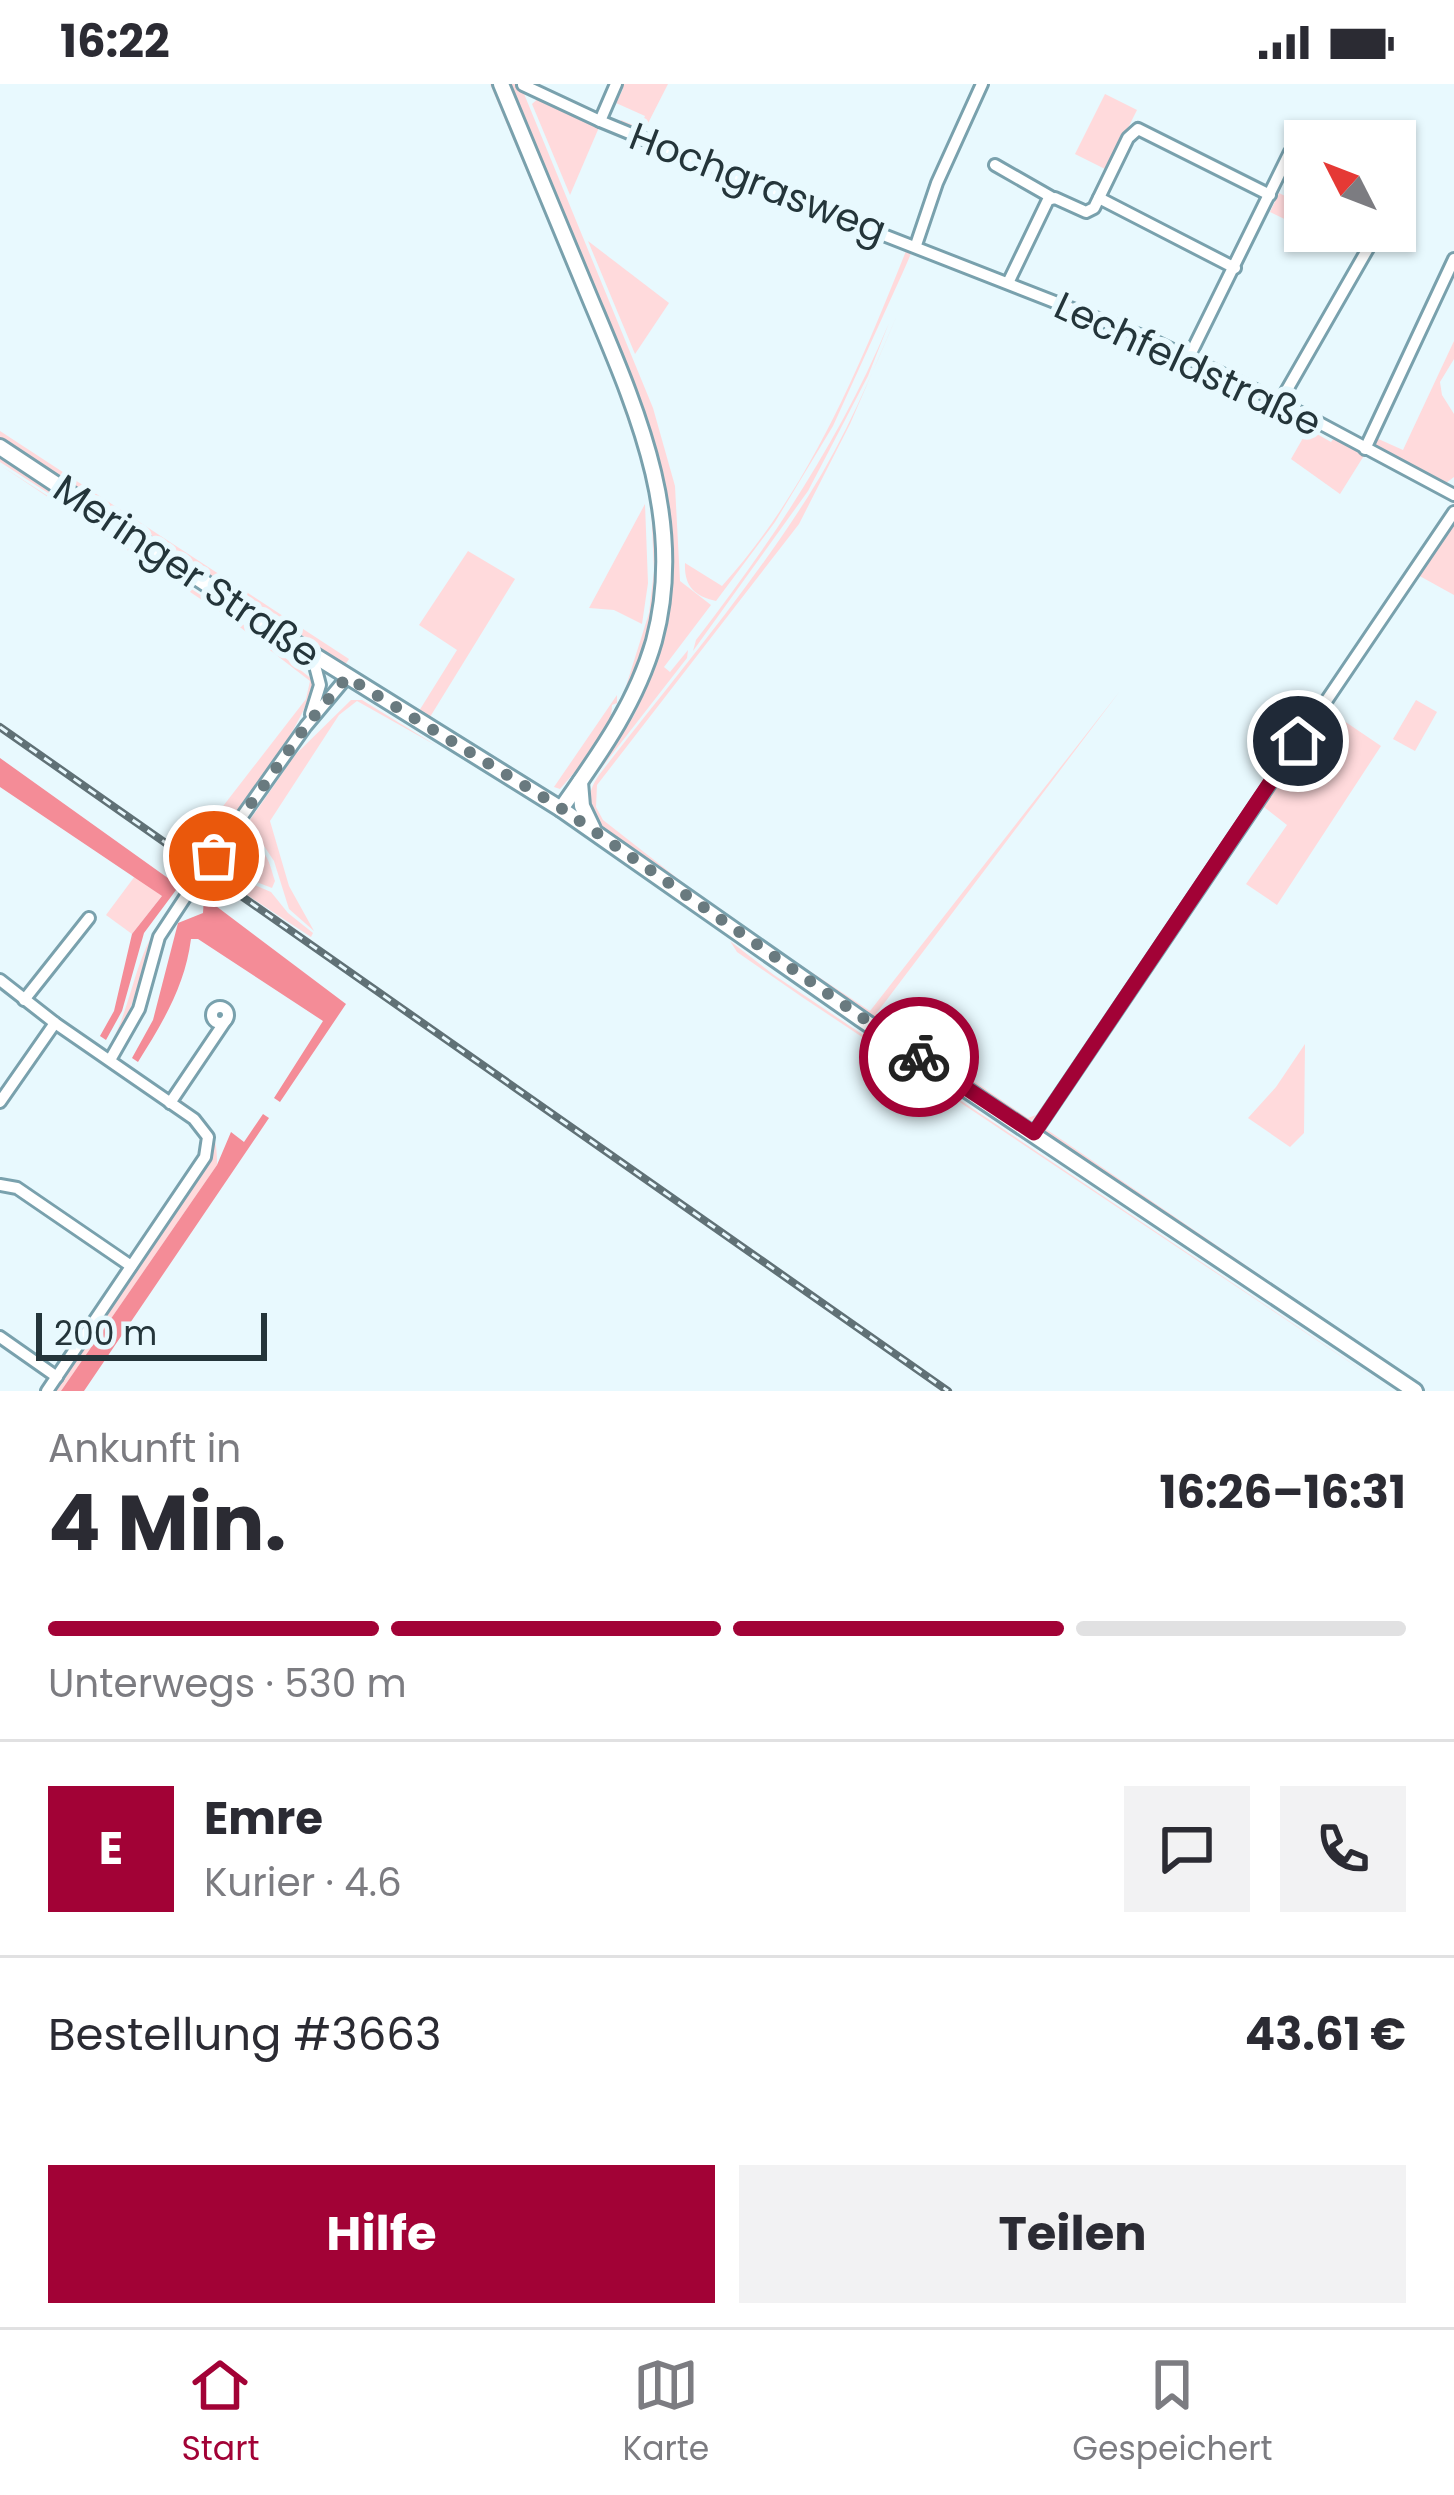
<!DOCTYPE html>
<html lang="de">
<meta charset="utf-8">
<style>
body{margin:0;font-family:Poppins,sans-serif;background:#f2f2f3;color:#2b2b33;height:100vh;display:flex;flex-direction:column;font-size:45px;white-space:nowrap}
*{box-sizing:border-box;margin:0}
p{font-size:39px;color:#7c7c81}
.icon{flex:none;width:66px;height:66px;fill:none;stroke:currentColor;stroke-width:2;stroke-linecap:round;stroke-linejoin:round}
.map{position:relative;height:1307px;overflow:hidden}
.drawer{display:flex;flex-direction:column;background:#fff;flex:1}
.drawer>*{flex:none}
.needle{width:78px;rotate:312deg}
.fabs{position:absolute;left:1284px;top:36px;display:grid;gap:24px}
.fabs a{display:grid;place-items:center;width:132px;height:132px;border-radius:0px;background:#fff;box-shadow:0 3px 9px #0004;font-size:60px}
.scale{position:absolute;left:36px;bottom:30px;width:231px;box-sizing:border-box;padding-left:12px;border:6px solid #24353a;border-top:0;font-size:33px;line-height:42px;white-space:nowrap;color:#24353a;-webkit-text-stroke:9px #e8f9fe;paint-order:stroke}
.pin{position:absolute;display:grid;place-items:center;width:102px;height:102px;color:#fff;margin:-51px;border:6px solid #fff;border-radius:50%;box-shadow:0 3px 12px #0007}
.courier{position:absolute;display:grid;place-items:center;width:120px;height:120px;margin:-60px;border:9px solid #a20236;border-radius:50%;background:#fff;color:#222;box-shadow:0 3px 15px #0007}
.head em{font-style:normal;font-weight:700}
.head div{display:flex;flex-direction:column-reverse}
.head{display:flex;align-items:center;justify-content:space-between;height:204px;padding:0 48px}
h1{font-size:78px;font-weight:700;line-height:90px}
.bar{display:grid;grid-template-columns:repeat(4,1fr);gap:18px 12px;align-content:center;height:144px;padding:0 48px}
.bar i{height:15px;border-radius:9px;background:#e1e1e2}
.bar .selected{background:#a20236}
.bar p{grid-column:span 4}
.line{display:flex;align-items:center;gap:30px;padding:0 48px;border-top:3px solid #e1e1e2}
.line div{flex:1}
.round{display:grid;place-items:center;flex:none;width:126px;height:126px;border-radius:0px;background:#f2f2f3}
.cta{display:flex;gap:24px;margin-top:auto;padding:24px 48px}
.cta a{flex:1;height:138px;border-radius:0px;background:#a20236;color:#fff;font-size:48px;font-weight:700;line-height:138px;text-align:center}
.cta a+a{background:#f2f2f3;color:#2b2b33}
.status{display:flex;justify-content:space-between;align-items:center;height:84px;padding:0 60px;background:#fff;direction:ltr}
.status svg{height:33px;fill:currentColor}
.menu{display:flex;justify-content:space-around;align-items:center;height:168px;border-top:3px solid #e1e1e2;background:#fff;font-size:33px;color:#7c7c81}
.menu a{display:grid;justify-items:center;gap:6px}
.menu .selected{color:#a20236}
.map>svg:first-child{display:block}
.green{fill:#ffdadc}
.forest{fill:#f48c97}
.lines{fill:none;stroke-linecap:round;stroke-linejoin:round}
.minor-casing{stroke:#79a1ad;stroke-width:16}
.major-casing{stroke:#79a1ad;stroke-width:20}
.minor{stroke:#fff;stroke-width:10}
.major{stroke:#fff;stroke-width:14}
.rail-casing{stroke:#607176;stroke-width:8}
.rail{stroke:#e8f9fe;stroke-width:3;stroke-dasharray:9;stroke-linecap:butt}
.minor-bridge-casing{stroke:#79a1ad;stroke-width:16;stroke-linecap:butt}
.minor-bridge{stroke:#fff;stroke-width:10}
.done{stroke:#697a7f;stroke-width:12;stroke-dasharray:0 21.6}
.route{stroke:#a20236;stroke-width:15}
.labels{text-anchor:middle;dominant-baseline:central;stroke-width:12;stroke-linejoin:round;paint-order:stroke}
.street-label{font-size:39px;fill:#24353a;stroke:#e8f9fe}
</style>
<div class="status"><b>16:22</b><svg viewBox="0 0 49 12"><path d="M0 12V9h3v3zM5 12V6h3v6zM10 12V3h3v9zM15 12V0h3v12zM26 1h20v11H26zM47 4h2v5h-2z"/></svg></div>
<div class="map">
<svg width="1454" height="1307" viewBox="0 0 1454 1307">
<rect width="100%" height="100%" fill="#e8f9fe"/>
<g class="green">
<path d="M490 0H496C528 76 559 153 591 229 617 290 646 354 656 420 666 482 658 563 622 615L649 529 654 487 651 420 641 375 612 291Z"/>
<polygon points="507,0 520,0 653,324 675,402 680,497 711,521 664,583 670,588 688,566 687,574 592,696 586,712 589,697 633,633 648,601 668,439 664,403 637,315"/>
<polygon points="618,0 668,0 642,51 619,41 621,36 640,44 645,32 616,19 623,5"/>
<polygon points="1105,10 1137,26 1107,86 1075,70"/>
<polygon points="541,12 600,41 570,111 532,20"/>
<polygon points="1279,109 1305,122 1305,145 1270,128"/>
<polygon points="588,157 669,219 635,270"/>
<path d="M908 162 913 165 903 188 833 342 775 438 716 517C694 512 684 502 685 479L722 502C810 405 860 282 908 162Z"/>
<path d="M898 229 850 340 799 440 597 701 596 723 603 736 718 826 870 927 1120 607 876 930 1028 1034 1036 1031 1070 983 1072 984 1031 1038 705 821 594 736C587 719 588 707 599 691 670 599 747 509 809 411 845 354 872 290 898 229Z"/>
<path d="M889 239 868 292 808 407 693 567 696 556C773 456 840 356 889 239Z"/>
<polygon points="1454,257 1454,275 1440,298 1442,311 1454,330 1454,393 1446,399 1373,364 1371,359 1374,353 1403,366"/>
<polygon points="1311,340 1319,344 1317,350 1331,358 1334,354 1365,370 1340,410 1291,375"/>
<polygon points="0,347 349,575 345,581 125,439 122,431 108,427 0,357"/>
<polygon points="0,369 239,527 314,588 228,525 0,378"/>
<path d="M0 381 230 530 313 596C310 638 233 732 206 770L193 761 306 615 310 597 223 530Z"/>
<polygon points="645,420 648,499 642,540 614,526 589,524"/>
<polygon points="1454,432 1454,511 1416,490"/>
<polygon points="468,467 515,495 430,633 419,627 457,566 419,541"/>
<path d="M617 611V619L612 621C612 652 579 682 560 705L554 703Z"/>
<polygon points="351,616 362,616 437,662 357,617 339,631 270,737 289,802 314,847 289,825 274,777 262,759 245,756 232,762 295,671"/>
<polygon points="1416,616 1437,628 1415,667 1393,655"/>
<polygon points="1325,624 1381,662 1277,821 1246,800 1287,741 1260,720"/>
<path d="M248 761C268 764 269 779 275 797L272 804 224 785 236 767Z"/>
<polygon points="224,788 271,808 288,829 313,849 311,853 220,793"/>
<polygon points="135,792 162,812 132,850 106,831"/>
<path d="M172 825C144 868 137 918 114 963L111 959C135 915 135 861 172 825Z"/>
<polygon points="733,855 735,855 1407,1307 1399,1307"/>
<polygon points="730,857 774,891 1393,1307 802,913 737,868"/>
<polygon points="1305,960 1304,1049 1290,1063 1248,1034 1276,1003"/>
<path d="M179 1015C207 1034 218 1046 217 1081L61 1307H53L209 1075C220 1042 192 1038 179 1015Z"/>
<polygon points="1045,1041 1046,1045 1430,1307 1048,1051 1042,1044"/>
</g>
<g class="forest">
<polygon points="0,674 179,802 144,849 122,927 106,956 100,952 114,927 132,850 162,812 0,703"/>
<path d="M204 813 346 920 280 1018 274 1014 323 937 198 855H191C185 902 163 938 138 978L132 974 153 936 178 839 203 829Z"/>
<polygon points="263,1030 269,1034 84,1307 61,1307 217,1081 231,1048 244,1058"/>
</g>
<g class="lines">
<defs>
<g id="minor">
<polyline points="523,1 600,37 753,100 1152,256 1280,318 1454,411"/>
<polyline points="600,37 616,0"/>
<polyline points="995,81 1051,113"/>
<polyline points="1099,114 1235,184"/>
<polyline points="1395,119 1398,116"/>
<polyline points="916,161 937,99 982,0"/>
<polyline points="1008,199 1048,116 1055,114 1086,128 1094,124 1128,54 1138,45 1270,111"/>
<polyline points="1189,273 1290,68"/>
<polyline points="1280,318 1378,147"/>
<polyline points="1365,365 1454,175"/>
<polyline points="311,630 320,601 312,570"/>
<polyline points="214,772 306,642 347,593"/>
<polyline points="0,896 55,939 194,1035 208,1053 205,1073 47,1307"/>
<polyline points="24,916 89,834"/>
<circle cx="220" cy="931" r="8"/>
<polyline points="110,976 139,925 159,853 186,812"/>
<polyline points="0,1018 55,939"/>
<polyline points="170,1019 226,936"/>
<polyline points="1034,1049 1454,428"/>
<polyline points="0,1101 17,1104 131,1182"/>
<polyline points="0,1253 57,1293"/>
</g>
<g id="major">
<path d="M501 0C530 71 560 141 589 212 635 322 687 435 654 557 636 620 598 672 561 725"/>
<polyline points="0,363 312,570 561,725 861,935 1415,1307"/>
<polyline points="580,698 582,722 593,745"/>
</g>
</defs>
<use href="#minor" class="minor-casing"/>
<use href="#major" class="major-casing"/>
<use href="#minor" class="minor"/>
<use href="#major" class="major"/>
<defs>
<polyline id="rail" points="0,643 948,1307"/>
</defs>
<use href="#rail" class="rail-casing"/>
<use href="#rail" class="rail"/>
<defs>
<polyline id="minor-bridge" points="186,812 214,772"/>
</defs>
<use href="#minor-bridge" class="minor-bridge-casing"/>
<use href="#minor-bridge" class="minor-bridge"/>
</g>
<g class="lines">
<polyline class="done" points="214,772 306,642 347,593 561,724 919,973"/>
<polyline class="route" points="919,973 1034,1049 1298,657"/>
</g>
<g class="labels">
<g class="street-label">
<text transform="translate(758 99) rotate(21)">Hochgrasweg</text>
<text transform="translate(1188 280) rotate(25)">Lechfeldstraße</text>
<text transform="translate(187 487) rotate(34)">Meringer Straße</text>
</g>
</g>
</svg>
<div class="fabs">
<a><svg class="needle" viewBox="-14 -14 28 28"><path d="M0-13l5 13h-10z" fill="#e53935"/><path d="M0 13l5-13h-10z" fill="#7c7c81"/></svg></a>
</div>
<div class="scale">200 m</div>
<div class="pin" style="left:214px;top:772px;background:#ea580c"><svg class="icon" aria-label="bag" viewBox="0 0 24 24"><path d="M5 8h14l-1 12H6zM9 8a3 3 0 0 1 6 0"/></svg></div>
<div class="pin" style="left:1298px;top:657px;background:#1f2937"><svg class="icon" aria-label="home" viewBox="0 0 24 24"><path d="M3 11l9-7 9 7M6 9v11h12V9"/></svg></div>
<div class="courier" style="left:919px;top:973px"><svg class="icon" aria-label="bike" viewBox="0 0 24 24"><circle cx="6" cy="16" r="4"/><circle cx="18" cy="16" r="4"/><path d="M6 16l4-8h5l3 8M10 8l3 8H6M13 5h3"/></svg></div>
</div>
<section class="drawer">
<div class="head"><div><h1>4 Min.</h1><p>Ankunft in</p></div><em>16:26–16:31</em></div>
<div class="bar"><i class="selected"></i><i class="selected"></i><i class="selected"></i><i></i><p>Unterwegs · 530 m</p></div>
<div class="line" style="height:216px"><b class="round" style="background:#a20236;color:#fff">E</b><div><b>Emre</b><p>Kurier · 4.6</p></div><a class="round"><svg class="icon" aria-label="chat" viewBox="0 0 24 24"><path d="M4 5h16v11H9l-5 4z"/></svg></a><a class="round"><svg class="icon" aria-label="phone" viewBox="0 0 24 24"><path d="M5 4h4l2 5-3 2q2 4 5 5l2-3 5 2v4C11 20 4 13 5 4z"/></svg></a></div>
<div class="line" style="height:156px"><div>Bestellung #3663</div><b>43.61 €</b></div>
<div class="cta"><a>Hilfe</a><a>Teilen</a></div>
</section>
<nav class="menu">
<a class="selected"><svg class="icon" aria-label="home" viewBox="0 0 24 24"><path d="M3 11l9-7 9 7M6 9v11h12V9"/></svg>Start</a>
<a><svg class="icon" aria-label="map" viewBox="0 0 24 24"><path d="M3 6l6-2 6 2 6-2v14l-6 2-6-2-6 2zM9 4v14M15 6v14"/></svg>Karte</a>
<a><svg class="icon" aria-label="saved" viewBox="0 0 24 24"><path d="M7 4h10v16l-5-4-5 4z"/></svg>Gespeichert</a>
</nav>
